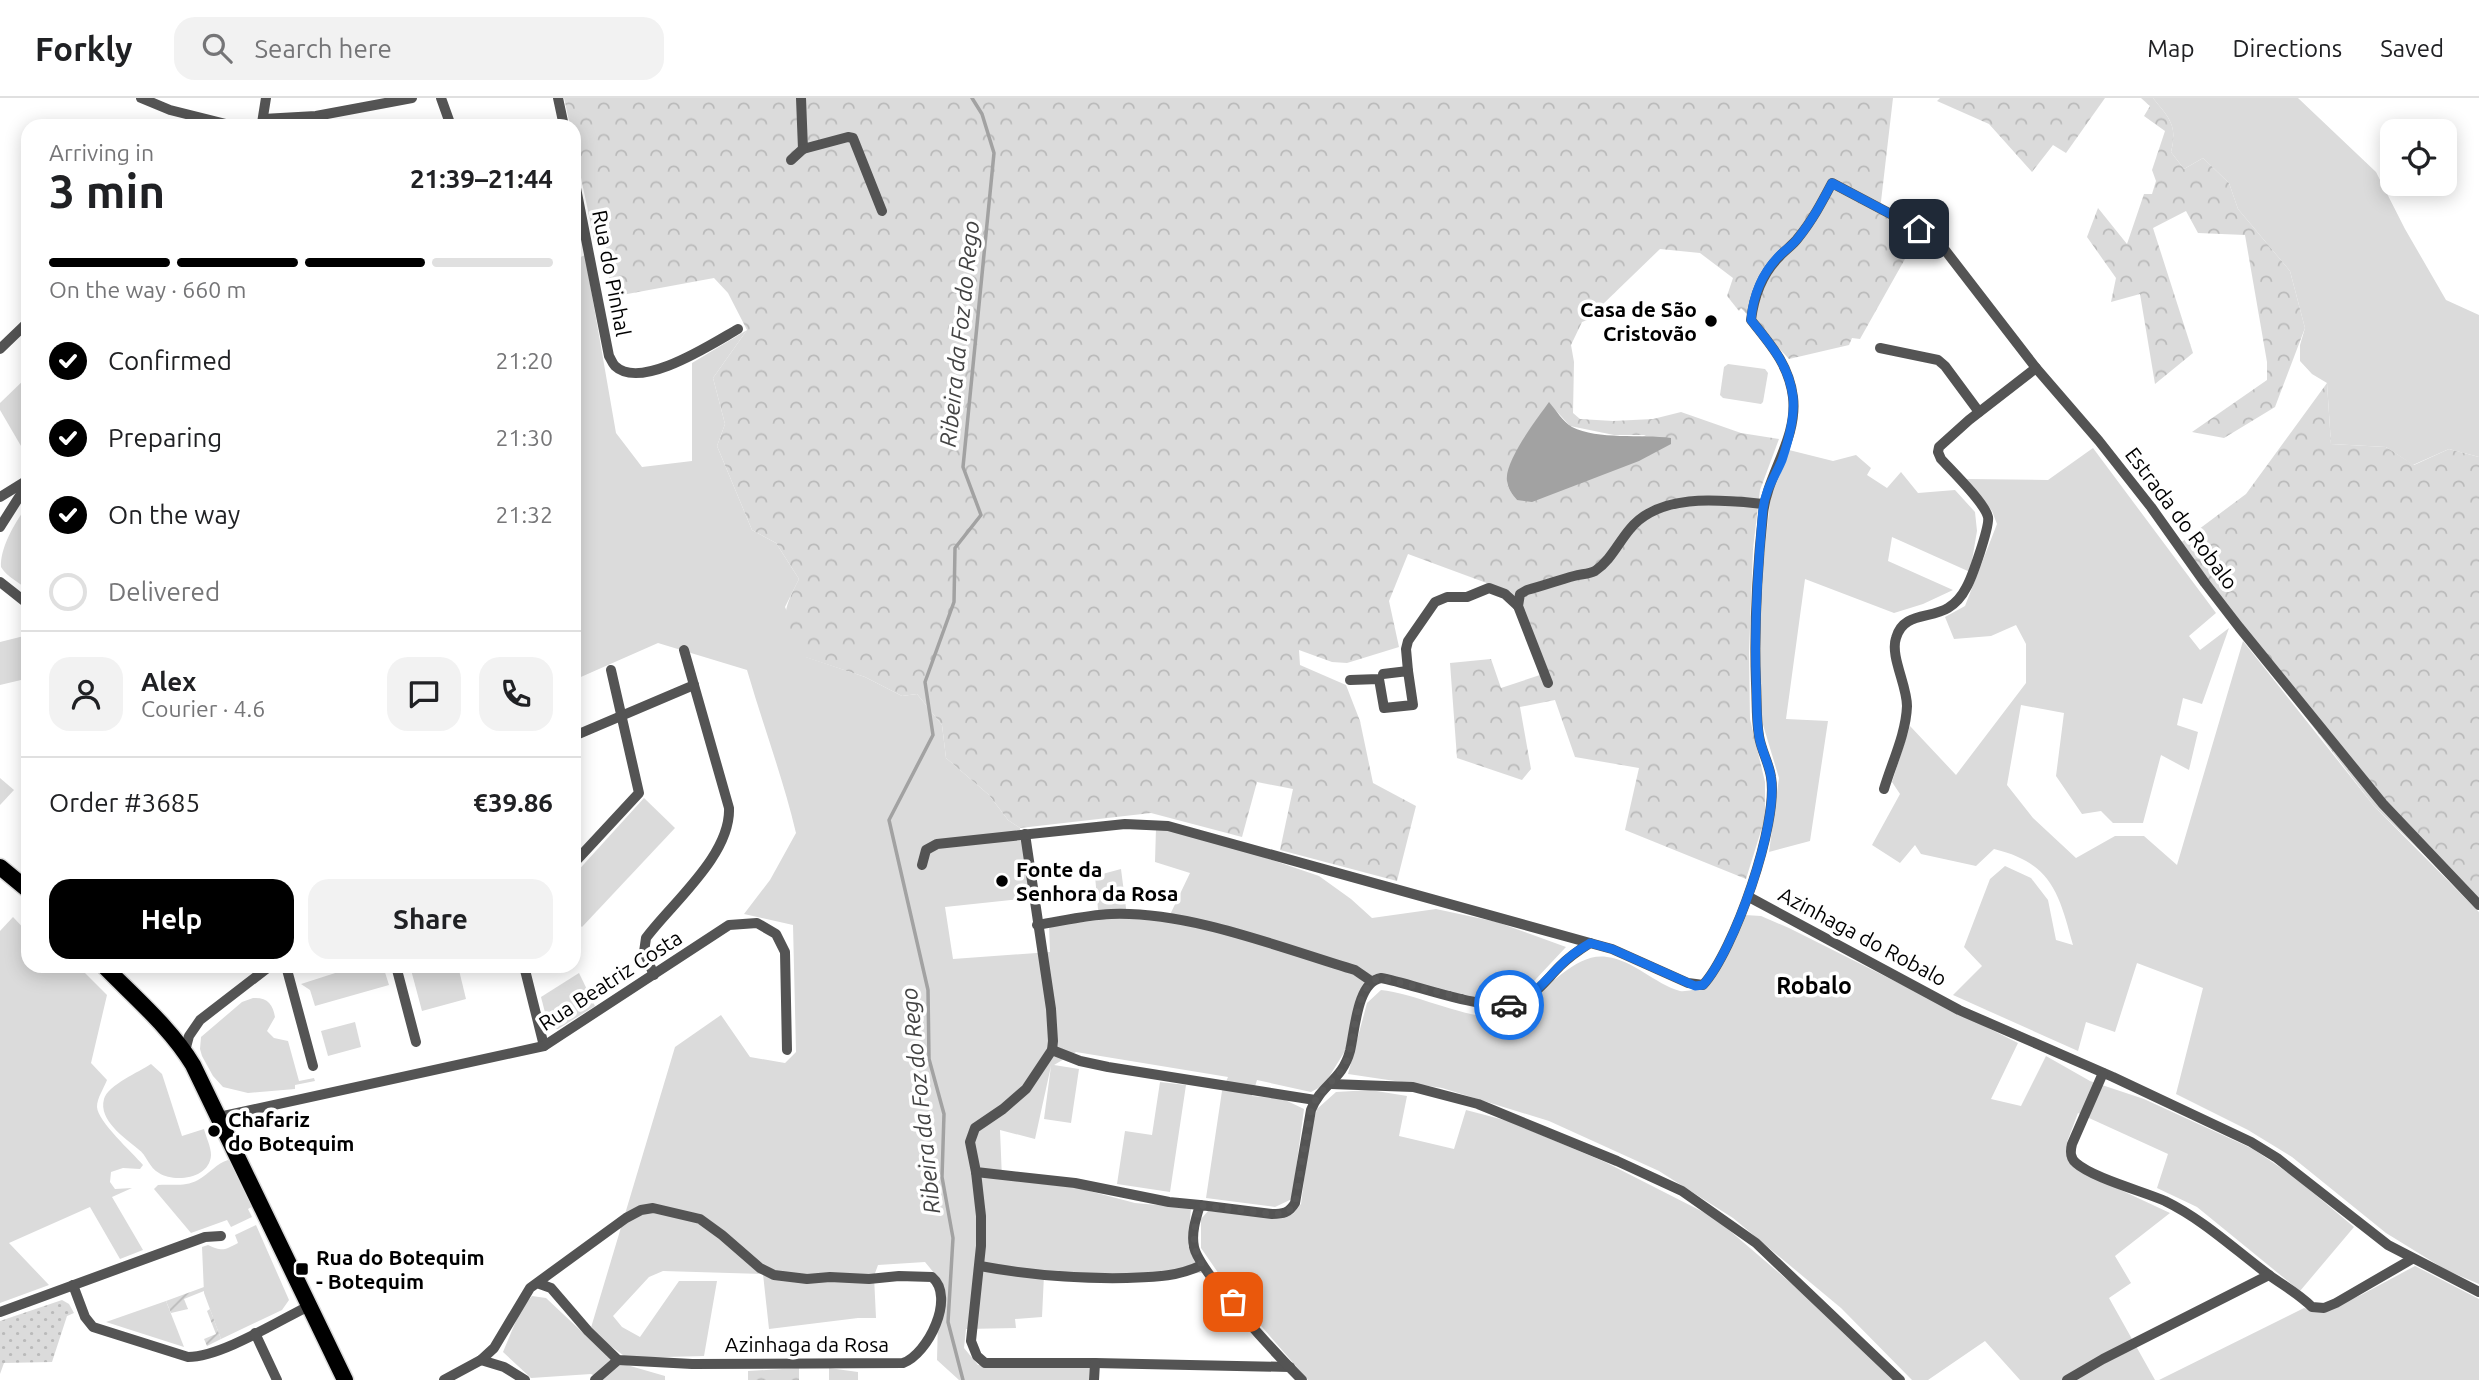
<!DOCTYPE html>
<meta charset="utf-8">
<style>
body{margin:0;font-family:Ubuntu,sans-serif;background:#f2f2f2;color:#202124;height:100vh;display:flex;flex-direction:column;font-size:26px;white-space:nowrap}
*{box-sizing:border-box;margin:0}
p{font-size:23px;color:#757577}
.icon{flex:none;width:38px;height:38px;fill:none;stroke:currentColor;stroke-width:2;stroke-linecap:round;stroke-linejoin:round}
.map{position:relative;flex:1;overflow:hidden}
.details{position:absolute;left:21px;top:21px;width:560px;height:854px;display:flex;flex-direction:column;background:#fff;border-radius:21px;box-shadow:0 4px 18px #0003}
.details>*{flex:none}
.fabs{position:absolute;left:2380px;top:21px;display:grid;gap:14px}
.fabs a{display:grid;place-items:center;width:77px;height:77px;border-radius:14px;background:#fff;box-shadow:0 4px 18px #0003;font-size:35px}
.pin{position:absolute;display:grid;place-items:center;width:60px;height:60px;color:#fff;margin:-30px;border-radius:14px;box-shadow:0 4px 10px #0006}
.courier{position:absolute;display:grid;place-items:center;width:70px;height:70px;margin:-35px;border:5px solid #1a73e8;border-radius:50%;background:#fff;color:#222;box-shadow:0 2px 9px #0007}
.headline em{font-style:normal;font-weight:600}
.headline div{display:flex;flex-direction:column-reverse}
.headline{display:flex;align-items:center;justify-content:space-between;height:119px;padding:0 28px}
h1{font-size:46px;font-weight:600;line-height:52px}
.bar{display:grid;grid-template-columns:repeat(4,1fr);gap:10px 7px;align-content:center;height:84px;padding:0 28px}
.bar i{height:9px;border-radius:5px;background:#e0e0e0}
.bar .selected{background:#000}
.bar p{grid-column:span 4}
.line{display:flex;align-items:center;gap:18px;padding:0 28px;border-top:2px solid #e0e0e0}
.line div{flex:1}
.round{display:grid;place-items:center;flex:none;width:74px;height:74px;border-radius:21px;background:#f2f2f2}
ol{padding:0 28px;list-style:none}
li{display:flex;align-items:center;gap:21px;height:77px}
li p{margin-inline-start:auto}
li .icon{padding:7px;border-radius:50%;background:#000;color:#fff;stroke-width:4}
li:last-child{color:#757577}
li i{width:38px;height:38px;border:4px solid #e0e0e0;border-radius:50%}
.button{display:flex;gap:14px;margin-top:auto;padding:14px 28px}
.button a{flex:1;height:80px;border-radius:21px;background:#000;color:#fff;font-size:28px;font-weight:600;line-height:80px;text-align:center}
.button a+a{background:#f2f2f2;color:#202124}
header{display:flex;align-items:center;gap:42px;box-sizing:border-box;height:98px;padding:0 35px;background:#fff;border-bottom:2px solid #e0e0e0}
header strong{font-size:33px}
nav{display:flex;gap:38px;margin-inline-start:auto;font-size:24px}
.search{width:490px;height:63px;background:#f2f2f2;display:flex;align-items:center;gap:18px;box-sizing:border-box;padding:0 24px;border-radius:21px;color:#757577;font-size:26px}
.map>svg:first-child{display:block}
.grass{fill:#dbdbdb}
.forest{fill:url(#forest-crowns);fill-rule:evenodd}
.park{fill:url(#park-dots)}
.garden{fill:url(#garden-furrows)}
.water{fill:#a2a2a2}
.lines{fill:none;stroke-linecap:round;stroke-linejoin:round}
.stream{stroke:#a2a2a2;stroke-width:3.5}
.primary-casing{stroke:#dbdbdb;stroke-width:19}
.street{stroke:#545454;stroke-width:10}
.primary{stroke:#000;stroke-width:16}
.done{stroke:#595959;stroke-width:7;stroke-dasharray:0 12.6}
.route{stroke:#1a73e8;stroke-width:9}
.poi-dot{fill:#000;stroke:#fff;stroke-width:2.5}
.labels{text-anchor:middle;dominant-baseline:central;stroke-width:7;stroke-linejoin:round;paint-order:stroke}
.street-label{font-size:21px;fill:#000;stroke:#fff}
.poi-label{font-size:21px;font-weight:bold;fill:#000;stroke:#fff;text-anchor:start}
.water-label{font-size:23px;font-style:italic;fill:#434343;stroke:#fff}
.neighbourhood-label{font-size:23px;font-weight:bold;fill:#000;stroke:#fff}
</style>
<header>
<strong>Forkly</strong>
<div class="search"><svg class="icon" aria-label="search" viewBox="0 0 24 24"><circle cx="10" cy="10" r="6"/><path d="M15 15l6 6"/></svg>Search here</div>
<nav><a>Map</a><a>Directions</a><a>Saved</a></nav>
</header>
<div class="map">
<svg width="2479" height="1282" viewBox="0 0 2479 1282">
<defs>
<pattern id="forest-crowns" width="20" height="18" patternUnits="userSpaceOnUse" patternTransform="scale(1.75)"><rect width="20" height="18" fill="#dbdbdb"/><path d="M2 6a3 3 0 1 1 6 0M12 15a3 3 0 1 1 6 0" fill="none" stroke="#bababa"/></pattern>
<pattern id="park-dots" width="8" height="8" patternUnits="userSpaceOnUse" patternTransform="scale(1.75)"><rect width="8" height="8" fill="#dbdbdb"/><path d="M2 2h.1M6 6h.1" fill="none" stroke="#bababa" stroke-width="1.8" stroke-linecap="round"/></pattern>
<pattern id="garden-furrows" width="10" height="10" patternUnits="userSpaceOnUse" patternTransform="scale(1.75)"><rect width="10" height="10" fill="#dbdbdb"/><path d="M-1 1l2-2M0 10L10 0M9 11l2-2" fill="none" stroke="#bababa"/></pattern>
</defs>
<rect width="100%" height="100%" fill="#fff"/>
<g class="grass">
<path d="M2153 0H2298L2376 74 2405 131 2446 202 2479 217V359L2449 351 2413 367 2386 349 2331 346 2327 285 2312 276 2300 263V247L2305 230 2290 173 2238 111 2229 85 2203 60 2184 71 2171 54C2178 27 2169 20 2153 0Z"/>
<path d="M585 157 616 335 642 369 692 363V265L747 232 713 280 725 326 717 348 752 432 776 445 799 481 785 509 806 559 865 579 902 598 917 596 942 627 946 660 989 697 1008 722 1020 730 1031 800 945 809 953 861 1050 854 1049 828 1099 822 1095 778 1121 771 1127 818 1167 823 1190 775 1155 764 1156 730 1187 733 1319 778 1351 801 1372 820 1436 811 1497 824 1566 849 1519 899 1484 902 1376 883 1361 897 1345 953 1324 987 1311 994 1257 982 1252 998 1283 1001 1304 1011 1292 1101 1275 1109 1206 1100 1222 993 1228 979 1076 954 1054 967 1079 971 1071 1025 1044 1021 1051 968 1035 1041 1000 1032 1002 1081 1078 1090 1135 1105 1191 1110 1188 1148 1206 1175 1044 1177 1042 1219 1015 1221 1016 1230 966 1231 964 1250 978 1267H1090L1089 1282H959L937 1262 939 1181 925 1164 878 1167 874 1178 876 1220H858L769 1231 763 1176 663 1173 649 1179 613 1218 622 1229 640 1239 679 1183H717L704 1258 627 1260 590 1233 675 949 721 917 750 959 785 965 796 954 793 827 744 816 770 782 796 735C783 680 763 627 747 572L658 545 574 582V162Z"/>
<polygon points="1728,266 1765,271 1768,275 1763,304 1761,306 1723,300 1720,297 1724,269"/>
<polygon points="28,278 28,360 0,312 0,305"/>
<path d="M2093 350 2216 515 2189 538 2200 552 2229 530 2202 606 2183 600 2177 627 2198 634 2189 672 2161 657 2143 725H2113L2101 713 2082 716 2056 678 2064 615 2021 607 2007 687 2033 720 2076 760 2115 738H2144L2177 767 2243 543 2374 708 2479 814V1186L2446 1172 2386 1135 2292 1059 2248 1032 2176 996 2203 890 2137 865 2115 934 2086 924 2078 953 1953 897 1982 868 1964 849 1990 781 2005 768 2031 780 2048 802 2056 842 2073 847C2059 796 2052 765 1994 751L1976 768 1921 756 1915 747 1900 765 1872 747 1900 696 1892 684 1910 628 1956 677 2026 585V546L2016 527 1991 538 1954 541 1945 519 1965 508 1997 426 1992 413 1965 381 2048 382Z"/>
<polygon points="1789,352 1833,363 1856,357 1871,370 1867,377 1887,390 1901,374 1918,395 1955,392 1975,414 1977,433 1970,474 1892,439 1888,463 1953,492 1923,506 1894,515 1805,481 1786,621 1828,623 1810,743 1769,754 1779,680 1761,620 1760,491 1771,396"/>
<path d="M24 412 28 415V492C20 485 6 478 1 469 0 450 14 427 24 412Z"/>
<polygon points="24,538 21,582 0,587 0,544"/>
<polygon points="0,680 14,692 0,707"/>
<polygon points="644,700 675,730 582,829 574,822 574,777"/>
<path d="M1745 817 1761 818 1789 830 2018 945 1991 1001 2021 1008 2046 958 2090 983 2144 1001 2253 1051 2293 1078 2354 1129 2300 1193 2197 1109 2157 1090 2168 1056 2078 1015 2067 1044 2070 1062 2095 1080 2170 1115 2115 1158 2131 1185 2109 1200 2155 1282H2020L1985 1243 1928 1282H1912L1841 1210 1733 1120 1659 1073 1549 1023 1442 990 1348 976 1367 905 1381 892C1414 895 1469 922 1496 918 1537 912 1567 853 1607 859 1633 862 1655 886 1680 893 1686 894 1695 891 1701 890Z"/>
<path d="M13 819 28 835V868H78L107 897 91 965 107 982C104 990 97 1000 97 1009 98 1024 132 1054 143 1067L140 1071 123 1070 111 1074 110 1084 115 1091 132 1090 112 1099 143 1152 120 1161 90 1109 9 1145 49 1187 0 1205V833Z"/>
<polygon points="357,868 383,868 389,887 315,908 310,892 301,886"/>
<polygon points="410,868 458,868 466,901 422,913"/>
<polygon points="579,875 595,908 558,931 549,930 541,899"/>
<path d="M253 900C267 899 273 906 275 919L267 933 274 940 288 943 299 983 314 980 315 983 295 987V991L248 995 223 989 213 978 202 958 200 951 201 939 242 904Z"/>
<polygon points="355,924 361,949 328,958 321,933"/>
<path d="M151 966 162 976 182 1038 204 1031C206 1039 211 1049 211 1057 210 1081 174 1085 159 1075 149 1070 147 1057 138 1051 125 1040 98 1022 104 1001 108 987 139 974 151 966Z"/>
<polygon points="1160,984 1186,987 1170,1094 1117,1086 1125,1033 1152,1037"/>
<polygon points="1370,992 1407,998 1399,1038 1454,1051 1466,1012 1508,1023 1605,1064 1715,1120 1835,1223 1894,1282 1308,1282 1230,1192 1201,1150 1201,1121 1208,1113 1276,1120 1293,1116 1301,1106 1310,1036 1317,1011 1336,994"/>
<path d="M228 1062 233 1067 253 1108 248 1111 252 1119 231 1129 227 1122 191 1135 154 1091 158 1087C173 1086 185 1089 198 1082 209 1076 217 1065 228 1062Z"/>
<path d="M256 1127 289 1202 282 1212 221 1241 204 1195 202 1149 208 1147C223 1154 224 1152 238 1145L235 1137Z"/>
<polygon points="2415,1168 2479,1201 2479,1282 2159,1282 2304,1210 2318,1214 2361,1197"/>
<polygon points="532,1198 546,1200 613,1263 665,1278 665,1282 603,1282 591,1276 531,1280 503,1254 521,1211"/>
<polygon points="166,1203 184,1249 106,1224"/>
<polygon points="829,1270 858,1274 858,1282 829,1282"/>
</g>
<g class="forest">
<path d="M564 0H1893L1880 112 1919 136 1860 241 1852 240 1849 247 1789 261 1741 210 1739 213 1727 198 1733 180 1700 155 1660 151 1601 208C1597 218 1591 221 1582 224L1571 247 1574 264 1573 315 1580 321 1613 323 1653 321 1681 314 1741 335 1779 341 1760 392 1753 451 1749 555 1750 621 1765 684V720L1746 781 1625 732 1639 670 1575 659 1555 602 1520 609 1531 671 1522 682 1457 660 1450 565 1491 561 1501 590 1540 577 1511 494 1408 456 1389 503 1399 549 1347 565 1332 564 1299 552 1300 567 1346 587 1360 623 1373 685 1416 708 1397 783 1280 752 1293 691 1257 684 1242 739 1151 715 1020 730 1008 722 989 697 946 660 942 627 917 596 902 598 865 579 805 559C783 521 778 522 799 481L776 445 752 432 717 348 725 326 713 280 747 232 728 195 714 180 611 199 606 148 594 141 574 47V28H570ZM1549 305 1570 328 1614 337H1646L1517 402C1513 397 1507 390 1507 383 1506 363 1537 321 1549 305Z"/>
<polygon points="1940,0 2105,0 2066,55 2053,47 2032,74 1989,26 1937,3"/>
<path d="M2141 0H2153C2169 20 2178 27 2171 54L2184 71 2203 60 2229 85 2238 111 2290 173 2305 230 2275 309 2224 340 2192 334 2267 282V264L2245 137 2198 135 2186 113 2153 130 2193 255 2155 286 2140 196 2111 204 2116 180 2087 139 2098 110 2127 146 2144 96H2152L2156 83 2152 72 2165 33 2144 18 2150 8Z"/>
<polygon points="2327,285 2331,346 2386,349 2414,367 2449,351 2479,359 2479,810 2374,708 2175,449 2246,396"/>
<polygon points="799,1270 799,1282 748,1282 748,1273"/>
</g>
<polygon class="park" points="62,1202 69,1206 74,1215 67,1218 52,1264 4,1265 0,1276 0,1223"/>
<g class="garden">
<polygon points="204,1189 204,1193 184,1201 188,1211 171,1215 166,1203"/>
<polygon points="210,1211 221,1241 207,1248 204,1241 216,1236 207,1213"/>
</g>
<path class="water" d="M1549 304C1556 312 1563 324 1572 329 1598 342 1641 336 1671 340V346L1639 363 1532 404 1517 402C1512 396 1508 391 1507 383 1504 363 1537 321 1549 304Z"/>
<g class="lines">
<polyline class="stream" points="963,1282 948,1224 953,1140 942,1079 944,1016 929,961 928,892 889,722 933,637 925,584 954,504 955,450 981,417 963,369 994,55 982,16 972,0"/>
<defs>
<g id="primary">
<polyline points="0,769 28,792"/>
<path d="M104 868C134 899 171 930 193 967L345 1282"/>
</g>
</defs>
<use href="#primary" class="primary-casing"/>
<g class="street">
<polyline points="141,0 170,12 234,28"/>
<polyline points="441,0 451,28"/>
<polyline points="558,0 564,28"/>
<polyline points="801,0 803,51 848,39 853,40 882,113"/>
<polyline points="263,21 316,18 412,0"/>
<polyline points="262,25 266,0"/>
<polyline points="791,62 803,51"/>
<path d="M574 80 609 258C611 261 612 265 615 268 641 293 713 245 738 231"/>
<polyline points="1880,250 1938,262 1945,268 1979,314"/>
<polyline points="0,251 28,224"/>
<polyline points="0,399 26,383"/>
<polyline points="0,429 28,385"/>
<polyline points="0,484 28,506"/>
<polyline points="1408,573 1406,551 1408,543 1435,504 1447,499 1467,499 1489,490 1505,496 1518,508"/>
<polyline points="1350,582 1379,581 1384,610 1413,607 1408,573 1383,576"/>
<path d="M1548 585 1518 508 1520 496 1527 492C1543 488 1559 482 1574 478 1581 476 1589 476 1595 473 1611 462 1618 445 1630 431 1660 394 1722 402 1764 406"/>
<polyline points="574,638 694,587"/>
<path d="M1884 691C1892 664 1906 636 1907 608 1907 587 1890 558 1896 540 1903 514 1930 521 1948 510 1956 505 1962 498 1966 490 1972 480 1990 428 1988 419 1985 405 1951 372 1941 361L1938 354 1939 349 1969 322 2036 270"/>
<polyline points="1025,736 1051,911 1053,943 1052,952 1026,991 1003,1011 975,1030 970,1044 976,1074 1075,1085 1169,1104 1200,1107"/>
<polyline points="574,765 639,695 611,572"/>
<polyline points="922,767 926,752 937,746 1125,726 1168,728 1590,845"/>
<polyline points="1749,799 1959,912 2113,979 2251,1044 2277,1060 2388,1147 2479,1194"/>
<path d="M1037 827C1062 823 1087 817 1111 816 1189 813 1281 850 1355 872L1371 883"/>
<polyline points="286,868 313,968"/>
<polyline points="396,868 416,944"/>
<polyline points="524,868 544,948"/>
<path d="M654 877 644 854 646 840C672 805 731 757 729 710L684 552"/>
<polyline points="1052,952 1080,963 1108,969 1315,1002"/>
<polyline points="185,953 189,938 200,922 270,868"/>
<path d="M2103 975 2072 1046C2070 1054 2070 1060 2076 1065 2093 1080 2142 1093 2165 1103 2204 1122 2235 1152 2269 1177 2284 1188 2299 1196 2312 1209L2324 1210 2336 1205 2412 1161"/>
<polyline points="1331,986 1413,989 1478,1006 1617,1063 1682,1093 1756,1145 1900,1282"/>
<polyline points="219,1019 544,948 729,827 757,825 776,836 785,854 787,952"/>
<polyline points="976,1074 981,1118 981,1148 971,1243 977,1258 985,1265 1095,1265 1290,1269"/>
<path d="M980 1168C1029 1177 1077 1181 1127 1180 1154 1179 1177 1179 1202 1167"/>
<path d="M73 1187 85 1219 93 1229 188 1259C221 1259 278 1223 309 1208"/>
<polyline points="0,1214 205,1139 221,1138"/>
<polyline points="255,1235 277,1282"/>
<polyline points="481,1262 504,1269 525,1282"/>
<path d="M444 1282 481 1262 494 1250 530 1190 626 1120 641 1112 653 1110 700 1121 722 1137 760 1170 774 1177 807 1181 830 1179 869 1181 899 1178 932 1179C956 1199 928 1256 903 1265L692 1266 618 1262 588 1233 551 1190 537 1185"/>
<polyline points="595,1282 618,1262"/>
<polyline points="1094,1282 1095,1265"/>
<path d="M1302 1282C1281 1261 1199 1174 1194 1149 1191 1135 1196 1120 1200 1107L1272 1116C1283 1116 1289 1115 1295 1105L1311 1012C1321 986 1342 983 1350 953 1355 932 1357 884 1381 880 1416 886 1495 919 1524 902 1539 893 1548 880 1560 868 1569 859 1579 852 1590 845L1612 851 1688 885 1703 887C1734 853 1779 725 1771 679 1769 665 1761 652 1759 638 1756 621 1757 603 1756 585 1754 529 1757 473 1763 416 1767 376 1798 341 1793 299 1789 267 1771 247 1751 222 1754 198 1762 176 1779 159 1785 152 1793 147 1798 140 1812 123 1822 104 1832 85L1919 131 1945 152 2036 270 2099 343 2151 409 2205 485 2239 529 2383 706 2479 807"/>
<polyline points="2067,1282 2103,1261 2269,1177"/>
</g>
<use href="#primary" class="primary"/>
</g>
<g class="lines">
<path class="done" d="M1233 1204C1201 1166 1185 1160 1200 1107L1272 1116C1283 1116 1289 1115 1295 1105L1311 1012C1320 986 1342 983 1350 953 1355 932 1357 884 1381 880L1480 904 1509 907"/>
<path class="route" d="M1509 907C1538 899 1549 875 1571 858 1577 853 1584 849 1590 845L1612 851 1695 888 1703 887C1734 853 1779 725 1771 679 1769 665 1761 652 1759 638 1756 619 1757 599 1756 580 1754 523 1758 467 1763 411 1765 392 1775 379 1782 362 1788 344 1795 318 1793 299 1789 267 1771 247 1751 222 1753 198 1762 176 1778 159 1785 152 1793 147 1798 140 1812 123 1822 104 1832 85L1919 131"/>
</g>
<g class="poi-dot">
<circle cx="1711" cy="223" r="7"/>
<circle cx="1002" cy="783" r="7"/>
<circle cx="214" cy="1033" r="7"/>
<rect x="295" y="1164" width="14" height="14" rx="3.5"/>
</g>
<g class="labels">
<g class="street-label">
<text transform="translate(612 175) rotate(79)">Rua do Pinhal</text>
<text transform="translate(2182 420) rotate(53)">Estrada do Robalo</text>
<text transform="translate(1863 838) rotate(28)">Azinhaga do Robalo</text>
<text transform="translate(610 882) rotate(-33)">Rua Beatriz Costa</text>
<text x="807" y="1246">Azinhaga da Rosa</text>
</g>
<g class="poi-label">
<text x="1697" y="211" text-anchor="end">Casa de São<tspan x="1697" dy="24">Cristovão</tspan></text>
<text x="1016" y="771">Fonte da<tspan x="1016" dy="24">Senhora da Rosa</tspan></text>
<text x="228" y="1021">Chafariz<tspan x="228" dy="24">do Botequim</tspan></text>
<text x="316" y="1159">Rua do Botequim<tspan x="316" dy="24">- Botequim</tspan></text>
</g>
<g class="water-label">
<text transform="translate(959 236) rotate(-84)">Ribeira da Foz do Rego</text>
<text transform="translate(920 1003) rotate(-96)">Ribeira da Foz do Rego</text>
</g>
<g class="neighbourhood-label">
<text x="1814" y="887">Robalo</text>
</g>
</g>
</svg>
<div class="fabs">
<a><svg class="icon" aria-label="locate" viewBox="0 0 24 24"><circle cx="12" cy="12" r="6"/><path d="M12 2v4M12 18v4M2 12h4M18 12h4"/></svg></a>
</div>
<div class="pin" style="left:1233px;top:1204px;background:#ea580c"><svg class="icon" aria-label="bag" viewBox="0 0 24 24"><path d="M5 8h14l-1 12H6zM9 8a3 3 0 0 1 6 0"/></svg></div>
<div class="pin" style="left:1919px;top:131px;background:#1f2937"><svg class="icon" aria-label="home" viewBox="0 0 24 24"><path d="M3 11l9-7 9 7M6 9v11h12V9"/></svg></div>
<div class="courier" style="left:1509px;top:907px"><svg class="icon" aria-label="car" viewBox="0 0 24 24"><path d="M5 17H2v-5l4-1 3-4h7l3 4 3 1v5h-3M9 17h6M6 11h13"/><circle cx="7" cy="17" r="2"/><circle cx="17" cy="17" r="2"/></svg></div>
<section class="details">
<div class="headline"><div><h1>3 min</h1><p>Arriving in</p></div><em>21:39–21:44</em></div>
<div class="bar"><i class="selected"></i><i class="selected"></i><i class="selected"></i><i></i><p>On the way · 660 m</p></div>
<ol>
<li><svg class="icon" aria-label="check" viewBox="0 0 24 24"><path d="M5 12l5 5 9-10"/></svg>Confirmed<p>21:20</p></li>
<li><svg class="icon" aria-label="check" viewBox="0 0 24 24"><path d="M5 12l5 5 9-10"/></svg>Preparing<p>21:30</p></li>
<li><svg class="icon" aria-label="check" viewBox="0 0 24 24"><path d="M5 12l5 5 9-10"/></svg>On the way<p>21:32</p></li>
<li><i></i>Delivered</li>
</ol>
<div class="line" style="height:126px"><a class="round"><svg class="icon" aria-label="person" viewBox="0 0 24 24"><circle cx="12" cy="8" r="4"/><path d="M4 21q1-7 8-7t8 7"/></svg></a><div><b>Alex</b><p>Courier · 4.6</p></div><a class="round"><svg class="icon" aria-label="chat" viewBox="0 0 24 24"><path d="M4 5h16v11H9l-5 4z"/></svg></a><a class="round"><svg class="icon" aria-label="phone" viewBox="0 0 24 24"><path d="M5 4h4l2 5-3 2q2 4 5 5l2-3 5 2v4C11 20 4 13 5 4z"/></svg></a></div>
<div class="line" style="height:91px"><div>Order #3685</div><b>€39.86</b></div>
<div class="button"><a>Help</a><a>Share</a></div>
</section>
</div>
